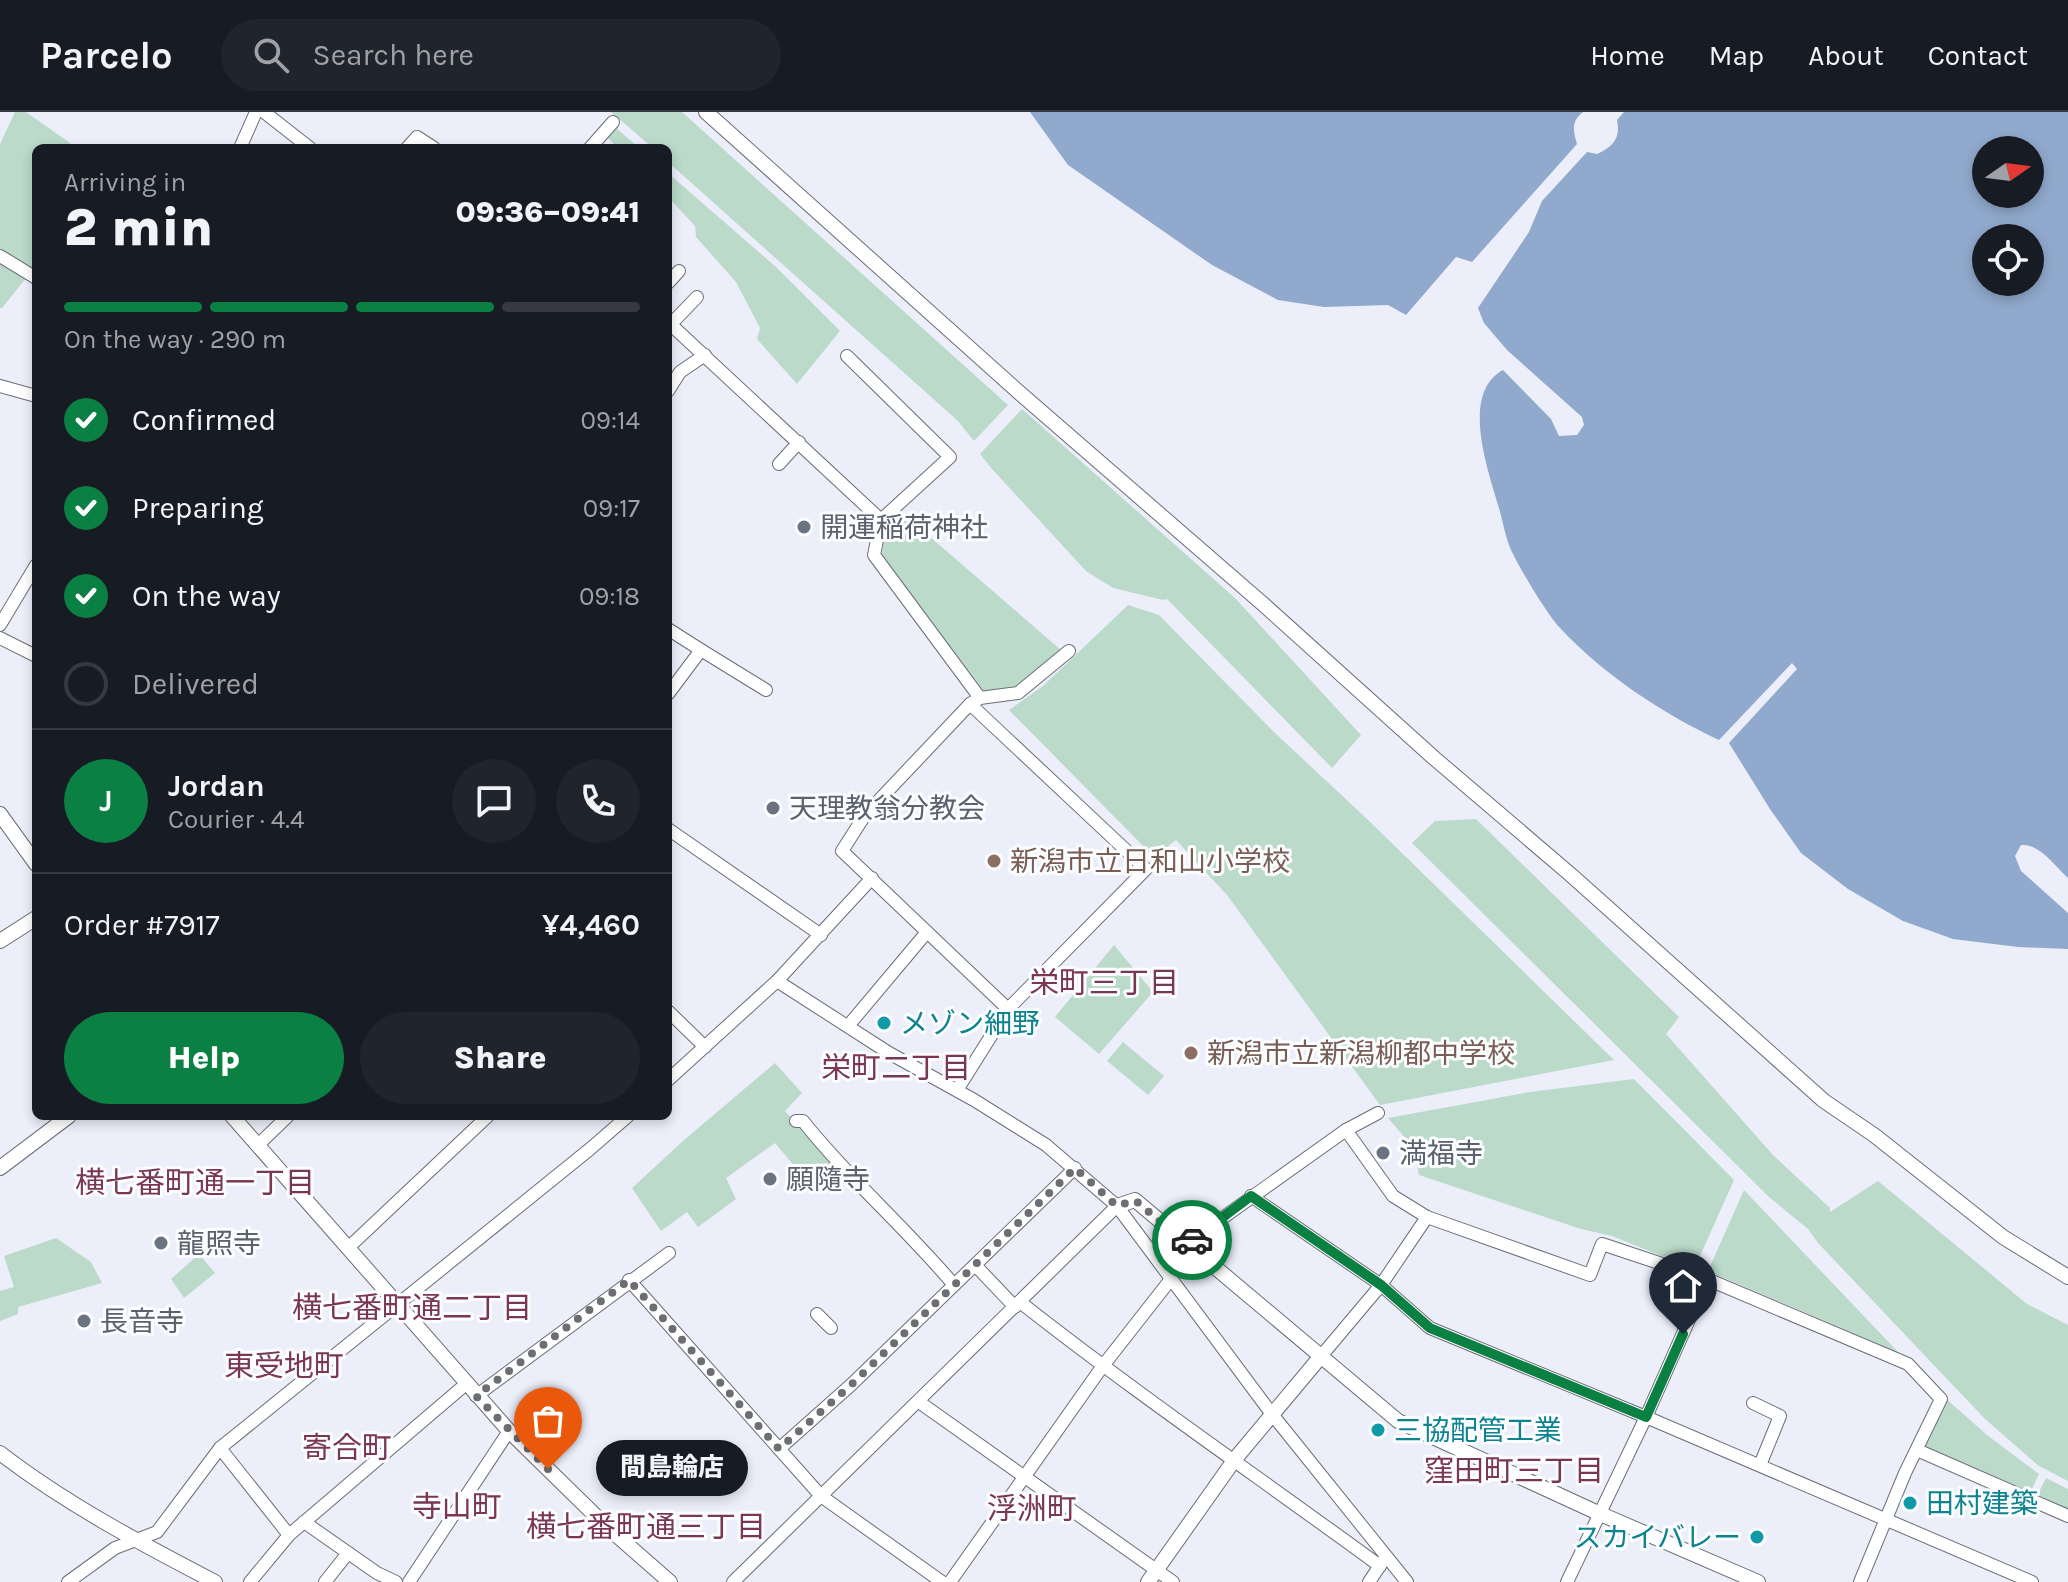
<!DOCTYPE html>
<meta charset="utf-8">
<style>
body{margin:0;font-family:Karla,"Noto Sans JP",sans-serif;background:#20242c;color:#f1f3f6;height:100vh;display:flex;flex-direction:column;font-size:30px;white-space:nowrap}
*{box-sizing:border-box;margin:0}
p{font-size:26px;color:#9ea1a6}
.icon{flex:none;width:44px;height:44px;fill:none;stroke:currentColor;stroke-width:2;stroke-linecap:round;stroke-linejoin:round}
.map{position:relative;flex:1;overflow:hidden}
.sheet{position:absolute;left:32px;top:32px;width:640px;height:976px;display:flex;flex-direction:column;background:#171b24;border-radius:12px;box-shadow:0 4px 12px #0003}
.sheet>*{flex:none}
.needle{width:52px;rotate:76deg}
.fabs{position:absolute;left:1972px;top:24px;display:grid;gap:16px}
.fabs a{display:grid;place-items:center;width:72px;height:72px;border-radius:50%;background:#171b24;box-shadow:0 4px 12px #0003;font-size:40px}
.pin{position:absolute;display:grid;place-items:center;width:68px;height:68px;color:#fff;margin:-82px -34px;border-radius:50% 50% 50% 0;rotate:-45deg;box-shadow:0 0 8px #0007}
.pin .icon{rotate:45deg}
.courier{position:absolute;display:grid;place-items:center;width:80px;height:80px;margin:-40px;border:6px solid #0b8043;border-radius:50%;background:#fff;color:#222;box-shadow:0 2px 10px #0007}
.bubble{position:absolute;height:56px;border-radius:28px;background:#171b24;box-shadow:0 4px 12px #0003;font-size:26px;font-weight:800;line-height:56px;text-align:center}
.head em{font-style:normal;font-weight:800}
.head div{display:flex;flex-direction:column-reverse}
.head{display:flex;align-items:center;justify-content:space-between;height:136px;padding:0 32px}
h1{font-size:52px;font-weight:800;line-height:60px}
.bar{display:grid;grid-template-columns:repeat(4,1fr);gap:12px 8px;align-content:center;height:96px;padding:0 32px}
.bar i{height:10px;border-radius:6px;background:#363941}
.bar .on{background:#0b8043}
.bar p{grid-column:span 4}
.line{display:flex;align-items:center;gap:20px;padding:0 32px;border-top:2px solid #363941}
.line div{flex:1}
.round{display:grid;place-items:center;flex:none;width:84px;height:84px;border-radius:42px;background:#20242c}
ol{padding:0 32px;list-style:none}
li{display:flex;align-items:center;gap:24px;height:88px}
li p{margin-inline-start:auto}
li .icon{padding:8px;border-radius:50%;background:#0b8043;color:#fff;stroke-width:4}
li:last-child{color:#9ea1a6}
li i{width:44px;height:44px;border:4px solid #363941;border-radius:50%}
.primary-button{display:flex;gap:16px;margin-top:auto;padding:16px 32px}
.primary-button a{flex:1;height:92px;border-radius:48px;background:#0b8043;color:#fff;font-size:32px;font-weight:800;line-height:92px;text-align:center}
.primary-button a+a{background:#20242c;color:#f1f3f6}
header{display:flex;align-items:center;gap:48px;box-sizing:border-box;height:112px;padding:0 40px;background:#171b24;border-bottom:2px solid #363941}
header strong{font-size:38px}
nav{display:flex;gap:44px;margin-inline-start:auto;font-size:28px}
.search{width:560px;height:72px;background:#20242c;display:flex;align-items:center;gap:20px;box-sizing:border-box;padding:0 28px;border-radius:44px;color:#9ea1a6;font-size:30px}
.map>svg:first-child{display:block}
.green{fill:#bbdaca}
.water{fill:#90a9cc;fill-rule:evenodd}
.lines{fill:none;stroke-linecap:round;stroke-linejoin:round}
.minor-casing{stroke:#6a6d76;stroke-width:14}
.tertiary-casing{stroke:#6a6d76;stroke-width:16}
.minor{stroke:#fff;stroke-width:12}
.tertiary{stroke:#fff;stroke-width:14}
.done{stroke:#6c6e74;stroke-width:8;stroke-dasharray:0 14.4}
.route{stroke:#0b8043;stroke-width:10}
.worship-dot{fill:#6b7280;stroke:#fcfdff;stroke-width:3}
.education-dot{fill:#8d6e63;stroke:#fcfdff;stroke-width:3}
.culture-dot{fill:#0f9aa8;stroke:#fcfdff;stroke-width:3}
.labels{text-anchor:middle;dominant-baseline:central;stroke-width:6;stroke-linejoin:round;paint-order:stroke}
.worship-label{font-size:28px;fill:#5b616d;stroke:#fcfdff;text-anchor:start}
.education-label{font-size:28px;fill:#785e54;stroke:#fcfdff;text-anchor:start}
.culture-label{font-size:28px;fill:#0d838f;stroke:#fcfdff;text-anchor:start}
.neighbourhood-label{font-size:30px;fill:#7a3754;stroke:#fcfdff}
</style>
<header>
<strong>Parcelo</strong>
<div class="search"><svg class="icon" aria-label="search" viewBox="0 0 24 24"><circle cx="10" cy="10" r="6"/><path d="M15 15l6 6"/></svg>Search here</div>
<nav><a>Home</a><a>Map</a><a>About</a><a>Contact</a></nav>
</header>
<div class="map">
<svg width="2068" height="1470" viewBox="0 0 2068 1470">
<rect width="100%" height="100%" fill="#eceffa"/>
<g class="green">
<polygon points="15,0 26,0 77,36 36,36 36,160 0,137 0,32"/>
<polygon points="611,0 682,0 1008,293 974,329 958,309 668,50 668,36 653,36"/>
<polygon points="615,15 639,36 618,36 607,25"/>
<polygon points="668,61 776,155 840,219 797,272 757,227 760,216 736,170 696,125 695,114 668,85"/>
<polygon points="0,149 27,165 2,196 0,196"/>
<polygon points="1022,297 1235,486 1361,623 1332,656 1167,487 1163,488 1113,476 1086,459 992,357 980,342"/>
<polygon points="907,405 1061,538 1017,575 984,579 882,444 884,421 891,425"/>
<polygon points="1128,493 1159,503 1275,621 1365,705 1614,948 1380,993 1227,783 1176,728 1154,745 1009,598 1043,574"/>
<polygon points="1476,707 1679,905 1666,922 1773,1043 1830,1096 1830,1100 1878,1069 2027,1192 2068,1213 2068,1369 2039,1354 1985,1307 1818,1131 1808,1117 1769,1085 1412,731 1435,709"/>
<polygon points="1114,833 1153,880 1099,942 1055,905"/>
<polygon points="1123,930 1164,964 1148,983 1107,949"/>
<polygon points="775,951 802,981 785,999 849,1067 837,1077 813,1052 801,1062 775,1031 726,1066 736,1087 698,1115 687,1100 661,1119 632,1076 683,1029"/>
<polygon points="1634,967 1734,1068 1696,1153 1659,1143 1612,1124 1581,1117 1419,1063 1413,1035 1388,1006 1530,980"/>
<polygon points="1744,1078 1899,1241 1708,1159"/>
<polygon points="56,1126 91,1150 102,1171 18,1195 18,1202 0,1209 0,1179 14,1175 4,1144"/>
<polygon points="199,1142 215,1161 184,1186 171,1167"/>
<polygon points="1944,1285 1987,1323 2039,1362 2029,1383 1925,1335"/>
<polygon points="2046,1366 2068,1377 2068,1400 2036,1386"/>
</g>
<g class="water">
<path d="M1030 0H1583C1571 9 1573 19 1577 32L1472 150 1456 145 1406 203 1388 193 1324 195 1278 188 1212 153 1068 53Z"/>
<path d="M1624 0H2068V766C2055 754 2039 731 2021 733L2015 744 2021 759 2068 801V837L2018 835 1953 827 1903 809 1848 777 1801 741 1770 697 1729 631 1797 557 1792 551 1719 628C1663 602 1603 562 1561 517 1548 504 1520 457 1512 440 1505 426 1503 408 1498 393 1488 358 1460 281 1503 258L1551 307 1559 324 1577 323 1584 313 1582 305 1507 238 1484 211 1478 196 1529 120 1542 89 1587 40 1597 42C1613 35 1621 26 1617 8ZM1986 38H2030V82H1986ZM1986 126H2030V170H1986Z"/>
</g>
<g class="lines">
<defs>
<g id="minor">
<polyline points="264,0 310,36"/>
<polyline points="240,36 256,0"/>
<polyline points="407,36 417,25 434,36"/>
<polyline points="590,36 613,10"/>
<polyline points="0,144 36,166"/>
<polyline points="668,171 679,159"/>
<polyline points="668,210 881,408"/>
<polyline points="671,212 697,185"/>
<polyline points="847,244 950,345 881,408 874,443 980,586"/>
<polyline points="0,274 36,284"/>
<polyline points="668,279 680,260 705,243"/>
<polyline points="779,352 799,330"/>
<polyline points="0,513 36,453"/>
<polyline points="668,517 701,538 668,582"/>
<polyline points="0,526 36,544"/>
<polyline points="701,538 766,578"/>
<polyline points="668,717 821,823"/>
<polyline points="777,869 889,941 974,988 1046,1033 1117,1094 1271,1301 1407,1470"/>
<polyline points="1008,897 842,739 865,703 970,592 980,586 1018,581 1069,539"/>
<polyline points="668,899 705,935"/>
<polyline points="848,914 927,820"/>
<polyline points="668,968 777,869 872,766"/>
<polyline points="957,978 1008,897 1146,757 970,592"/>
<path d="M796 1009H803C849 1067 906 1116 954 1173"/>
<polyline points="1346,1018 1393,1084 1427,1105 1590,1163 1602,1132 1707,1167 1908,1252 1941,1287 1905,1361 1860,1470"/>
<polyline points="258,1033 288,1004"/>
<polyline points="1251,1084 1381,1173 1430,1216 1646,1305 2032,1470"/>
<polyline points="1186,1132 1346,1018 1378,1001"/>
<polyline points="349,1135 488,1004"/>
<polyline points="975,1153 1015,1195"/>
<polyline points="629,1168 821,1384 942,1470"/>
<path d="M1020 1190C1137 1282 1260 1366 1380 1454"/>
<polyline points="817,1202 831,1216"/>
<polyline points="1322,1243 1381,1173 1427,1105"/>
<polyline points="476,1284 669,1141"/>
<polyline points="919,1290 1173,1470"/>
<polyline points="1753,1291 1780,1304 1760,1353"/>
<polyline points="220,1336 289,1423"/>
<polyline points="779,1337 852,1272 1075,1056"/>
<polyline points="1917,1338 2068,1404"/>
<polyline points="304,1410 377,1461 396,1470"/>
<polyline points="68,1470 115,1436 157,1420 220,1336 590,1037 628,1004"/>
<polyline points="250,1470 289,1423 466,1272"/>
<polyline points="325,1470 348,1441"/>
<polyline points="409,1470 509,1319"/>
<polyline points="733,1470 1117,1094"/>
<polyline points="950,1470 1102,1255 1171,1167"/>
<polyline points="1369,1470 1383,1449"/>
<polyline points="1567,1470 1646,1305 1707,1167"/>
</g>
<g id="tertiary">
<polyline points="706,0 1022,283 1263,492 1434,646 1571,763 1824,989 1874,1023 2003,1125 2068,1165"/>
<polyline points="0,702 36,752"/>
<polyline points="0,829 36,806"/>
<polyline points="232,1004 509,1319 606,1414 670,1470"/>
<polyline points="0,1056 69,1004"/>
<polyline points="1117,1094 1135,1088 1398,1309 1596,1400 1758,1470"/>
<path d="M0 1341C66 1392 142 1432 215 1470"/>
<polyline points="1148,1470 1235,1347 1322,1243"/>
</g>
</defs>
<use href="#minor" class="minor-casing"/>
<use href="#tertiary" class="tertiary-casing"/>
<use href="#minor" class="minor"/>
<use href="#tertiary" class="tertiary"/>
</g>
<g class="lines">
<polyline class="done" points="548,1357 476,1284 629,1168 779,1337 852,1272 1075,1056 1117,1094 1135,1088 1186,1132 1192,1128"/>
<polyline class="route" points="1192,1128 1251,1084 1381,1173 1430,1216 1646,1305 1683,1222"/>
</g>
<g class="worship-dot">
<circle cx="804" cy="415" r="8"/>
<circle cx="773" cy="696" r="8"/>
<circle cx="1383" cy="1041" r="8"/>
<circle cx="770" cy="1067" r="8"/>
<circle cx="161" cy="1131" r="8"/>
<circle cx="84" cy="1209" r="8"/>
</g>
<g class="education-dot">
<circle cx="994" cy="749" r="8"/>
<circle cx="1191" cy="941" r="8"/>
</g>
<g class="culture-dot">
<circle cx="884" cy="911" r="8"/>
<circle cx="1378" cy="1318" r="8"/>
<circle cx="1910" cy="1391" r="8"/>
<circle cx="1757" cy="1425" r="8"/>
</g>
<g class="labels">
<g class="worship-label">
<text x="820" y="415">開運稲荷神社</text>
<text x="789" y="696">天理教翁分教会</text>
<text x="1399" y="1041">満福寺</text>
<text x="786" y="1067">願隨寺</text>
<text x="177" y="1131">龍照寺</text>
<text x="100" y="1209">長音寺</text>
</g>
<g class="education-label">
<text x="1010" y="749">新潟市立日和山小学校</text>
<text x="1207" y="941">新潟市立新潟柳都中学校</text>
</g>
<g class="culture-label">
<text x="900" y="911">メゾン細野</text>
<text x="1394" y="1318">三協配管工業</text>
<text x="1926" y="1391">田村建築</text>
<text x="1741" y="1425" text-anchor="end">スカイバレー</text>
</g>
<g class="neighbourhood-label">
<text x="1104" y="871">栄町三丁目</text>
<text x="896" y="956">栄町二丁目</text>
<text x="195" y="1071">横七番町通一丁目</text>
<text x="412" y="1196">横七番町通二丁目</text>
<text x="284" y="1254">東受地町</text>
<text x="347" y="1336">寄合町</text>
<text x="1514" y="1359">窪田町三丁目</text>
<text x="457" y="1395">寺山町</text>
<text x="1032" y="1397">浮洲町</text>
<text x="646" y="1415">横七番町通三丁目</text>
</g>
</g>
</svg>
<div class="fabs">
<a><svg class="needle" viewBox="-14 -14 28 28"><path d="M0-13l5 13h-10z" fill="#e53935"/><path d="M0 13l5-13h-10z" fill="#9ea1a6"/></svg></a>
<a><svg class="icon" aria-label="locate" viewBox="0 0 24 24"><circle cx="12" cy="12" r="6"/><path d="M12 2v4M12 18v4M2 12h4M18 12h4"/></svg></a>
</div>
<div class="pin" style="left:548px;top:1357px;background:#ea580c"><svg class="icon" aria-label="bag" viewBox="0 0 24 24"><path d="M5 8h14l-1 12H6zM9 8a3 3 0 0 1 6 0"/></svg></div>
<div class="pin" style="left:1683px;top:1222px;background:#1f2937"><svg class="icon" aria-label="home" viewBox="0 0 24 24"><path d="M3 11l9-7 9 7M6 9v11h12V9"/></svg></div>
<div class="courier" style="left:1192px;top:1128px"><svg class="icon" aria-label="car" viewBox="0 0 24 24"><path d="M5 17H2v-5l4-1 3-4h7l3 4 3 1v5h-3M9 17h6M6 11h13"/><circle cx="7" cy="17" r="2"/><circle cx="17" cy="17" r="2"/></svg></div>
<div class="bubble" style="left:596px;top:1328px;width:152px">間島輪店</div>
<section class="sheet">
<div class="head"><div><h1>2 min</h1><p>Arriving in</p></div><em>09:36–09:41</em></div>
<div class="bar"><i class="on"></i><i class="on"></i><i class="on"></i><i></i><p>On the way · 290 m</p></div>
<ol>
<li><svg class="icon" aria-label="check" viewBox="0 0 24 24"><path d="M5 12l5 5 9-10"/></svg>Confirmed<p>09:14</p></li>
<li><svg class="icon" aria-label="check" viewBox="0 0 24 24"><path d="M5 12l5 5 9-10"/></svg>Preparing<p>09:17</p></li>
<li><svg class="icon" aria-label="check" viewBox="0 0 24 24"><path d="M5 12l5 5 9-10"/></svg>On the way<p>09:18</p></li>
<li><i></i>Delivered</li>
</ol>
<div class="line" style="height:144px"><b class="round" style="background:#0b8043;color:#fff">J</b><div><b>Jordan</b><p>Courier · 4.4</p></div><a class="round"><svg class="icon" aria-label="chat" viewBox="0 0 24 24"><path d="M4 5h16v11H9l-5 4z"/></svg></a><a class="round"><svg class="icon" aria-label="phone" viewBox="0 0 24 24"><path d="M5 4h4l2 5-3 2q2 4 5 5l2-3 5 2v4C11 20 4 13 5 4z"/></svg></a></div>
<div class="line" style="height:104px"><div>Order #7917</div><b>¥4,460</b></div>
<div class="primary-button"><a>Help</a><a>Share</a></div>
</section>
</div>
